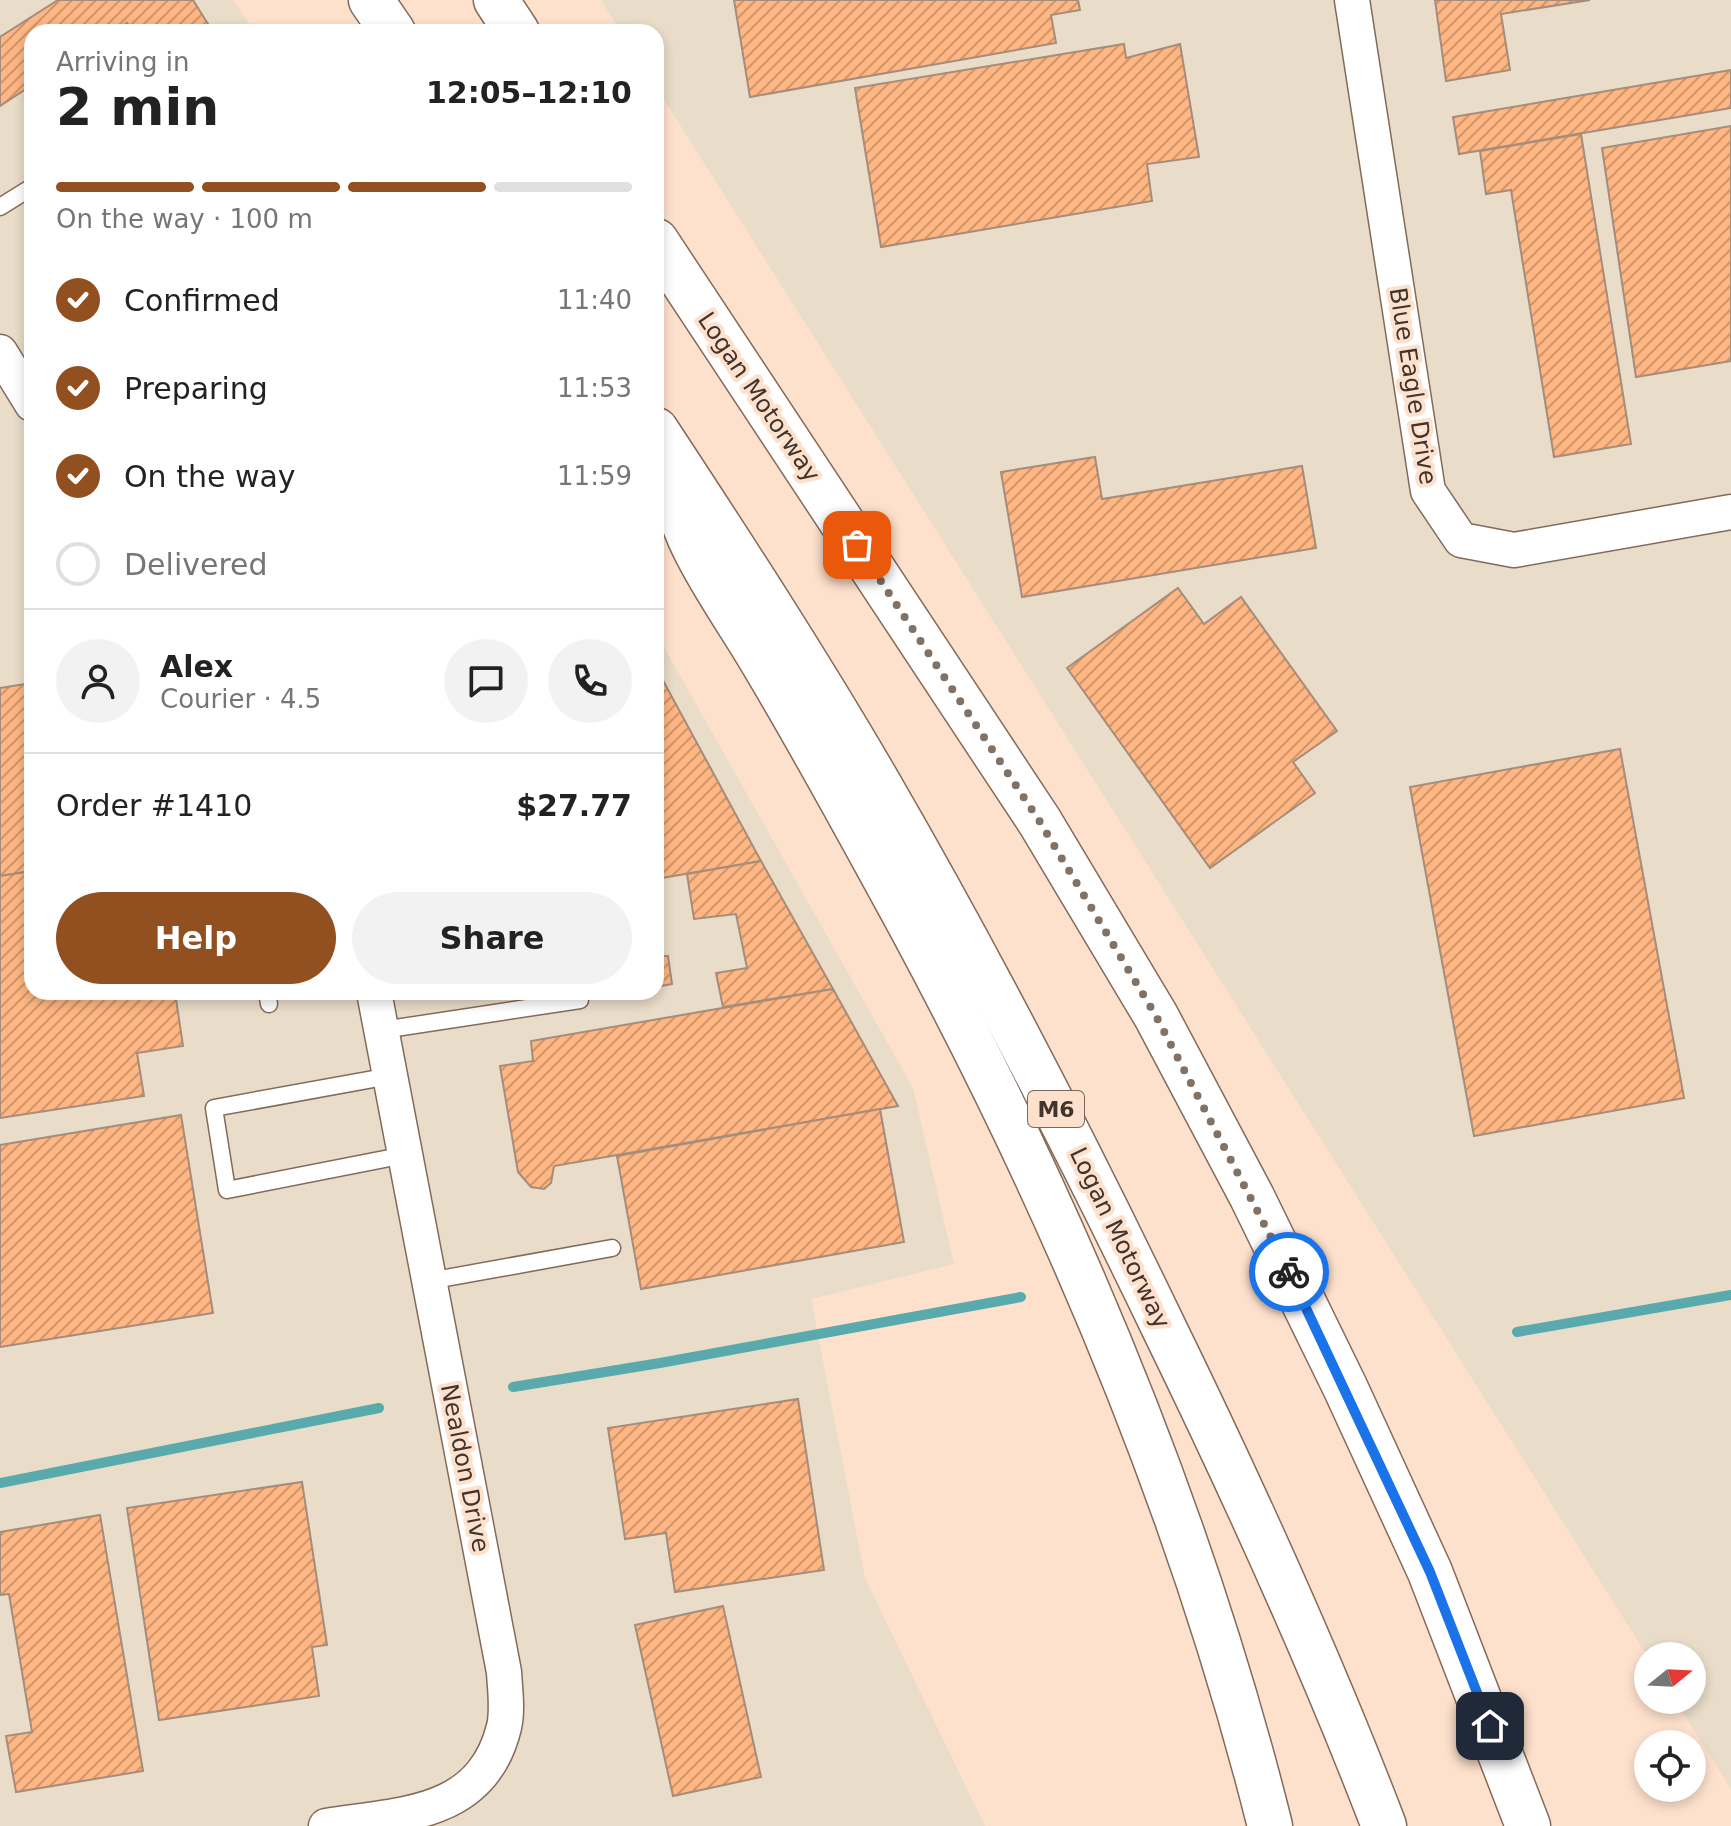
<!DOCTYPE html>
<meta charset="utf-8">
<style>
body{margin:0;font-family:"DejaVu Sans",sans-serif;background:#f2f2f2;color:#222;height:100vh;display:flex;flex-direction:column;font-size:30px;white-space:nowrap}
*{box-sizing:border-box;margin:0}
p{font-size:26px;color:#767676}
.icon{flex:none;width:44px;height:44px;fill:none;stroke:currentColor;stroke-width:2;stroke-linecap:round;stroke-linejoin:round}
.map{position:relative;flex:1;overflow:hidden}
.drawer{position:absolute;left:24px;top:24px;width:640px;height:976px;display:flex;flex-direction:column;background:#fff;border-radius:24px;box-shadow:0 4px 12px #0003}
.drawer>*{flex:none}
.needle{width:52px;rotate:72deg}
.buttons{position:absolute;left:1634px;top:1642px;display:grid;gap:16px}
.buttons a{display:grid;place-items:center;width:72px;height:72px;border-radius:50%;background:#fff;box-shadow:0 4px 12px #0003;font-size:40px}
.pin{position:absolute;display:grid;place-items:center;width:68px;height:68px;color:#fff;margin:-34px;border-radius:16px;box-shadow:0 4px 12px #0006}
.courier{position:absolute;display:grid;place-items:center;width:80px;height:80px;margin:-40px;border:6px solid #1a73e8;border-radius:50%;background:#fff;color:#222;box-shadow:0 2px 10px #0007}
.headline em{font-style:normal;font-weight:800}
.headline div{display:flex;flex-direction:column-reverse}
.headline{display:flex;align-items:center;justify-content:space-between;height:136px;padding:0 32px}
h1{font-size:52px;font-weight:800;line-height:60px}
.bar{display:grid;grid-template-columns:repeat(4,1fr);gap:12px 8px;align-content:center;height:96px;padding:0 32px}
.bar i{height:10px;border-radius:6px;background:#e0e0e0}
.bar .selected{background:#924f20}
.bar p{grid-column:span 4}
.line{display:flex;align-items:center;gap:20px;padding:0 32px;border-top:2px solid #e0e0e0}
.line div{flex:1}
.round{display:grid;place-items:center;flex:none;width:84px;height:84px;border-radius:42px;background:#f2f2f2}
ol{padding:0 32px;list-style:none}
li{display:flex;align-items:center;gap:24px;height:88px}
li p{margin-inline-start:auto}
li .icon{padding:8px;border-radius:50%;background:#924f20;color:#fff;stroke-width:4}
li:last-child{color:#767676}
li i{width:44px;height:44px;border:4px solid #e0e0e0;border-radius:50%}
.cta{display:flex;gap:16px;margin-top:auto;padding:16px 32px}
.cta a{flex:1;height:92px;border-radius:48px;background:#924f20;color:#fff;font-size:32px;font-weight:800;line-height:92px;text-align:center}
.cta a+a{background:#f2f2f2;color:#222}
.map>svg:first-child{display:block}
.industrial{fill:#e9dcc8}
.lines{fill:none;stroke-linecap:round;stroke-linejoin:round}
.stream{stroke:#58aaac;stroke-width:10}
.building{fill:url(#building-hatch);stroke:#a68c7a;stroke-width:2}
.service-casing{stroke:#846a59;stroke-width:19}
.minor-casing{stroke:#846a59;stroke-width:37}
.motorway-casing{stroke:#846a59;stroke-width:47}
.service{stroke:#fff;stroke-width:16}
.minor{stroke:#fff;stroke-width:34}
.motorway{stroke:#fff;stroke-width:44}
.done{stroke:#827165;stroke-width:8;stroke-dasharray:0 14.4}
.route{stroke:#1a73e8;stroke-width:10}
.labels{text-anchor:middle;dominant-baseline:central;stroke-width:8;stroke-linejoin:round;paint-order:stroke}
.shield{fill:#fee1cd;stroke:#79685d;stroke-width:2}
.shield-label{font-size:22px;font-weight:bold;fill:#40342d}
.street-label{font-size:24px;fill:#40342d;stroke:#fee1cd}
</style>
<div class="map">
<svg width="1731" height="1826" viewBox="0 0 1731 1826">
<defs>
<pattern id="building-hatch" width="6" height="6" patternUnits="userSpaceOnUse" patternTransform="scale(2)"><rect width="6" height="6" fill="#ffb682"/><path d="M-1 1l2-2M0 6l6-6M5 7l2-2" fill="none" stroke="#d0956b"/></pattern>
</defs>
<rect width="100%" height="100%" fill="#fee1cd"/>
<g class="industrial">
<polygon points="0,0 233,0 255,32 32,32 32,992 656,992 656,633 913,1088 954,1264 811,1299 865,1578 985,1826 0,1826"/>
<polygon points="601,0 1731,0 1731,1789 1675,1700 1692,1700 1692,1656 1648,1657 656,87 656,32 621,32"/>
</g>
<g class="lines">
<g class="stream">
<polyline points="1517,1332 1731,1295"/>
<polyline points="513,1387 660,1363 1021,1297"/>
<polyline points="0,1483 379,1408"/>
</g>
</g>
<g class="building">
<polygon points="58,0 193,0 213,32 133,32 127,23 114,32 32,32 32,85 0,106 0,37"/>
<polygon points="734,0 1078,0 1080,10 1051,15 1056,43 750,97"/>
<polygon points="1435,0 1590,0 1501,14 1510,70 1446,81"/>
<polygon points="1124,44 1126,58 1180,44 1199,157 1147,164 1152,201 881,247 855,88"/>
<polygon points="1731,70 1731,108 1459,154 1453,117"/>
<polygon points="1731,126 1731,361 1636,377 1602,148"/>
<polygon points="1581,134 1631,444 1554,457 1511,190 1486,194 1480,151"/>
<polygon points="1095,457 1102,499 1302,466 1316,548 1022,597 1001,472"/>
<polygon points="1178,588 1204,624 1241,597 1337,731 1293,762 1315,793 1210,868 1067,668"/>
<polygon points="660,675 761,861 656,879 656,676"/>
<polygon points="32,683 32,871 0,876 0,688"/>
<polygon points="1620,749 1684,1098 1474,1136 1410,787"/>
<polygon points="761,861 833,989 723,1007 716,973 747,968 736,914 694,919 687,874"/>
<polygon points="32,871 32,992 175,992 183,1046 137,1053 144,1096 0,1118 0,876"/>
<polygon points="656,949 657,956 668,956 672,984 656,987"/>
<polygon points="833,989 898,1106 554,1166 551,1183 544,1189 531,1187 518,1172 500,1066 533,1061 531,1041"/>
<polygon points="880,1109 904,1242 641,1289 617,1156"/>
<polygon points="181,1115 213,1313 0,1347 0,1145"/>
<polygon points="798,1399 824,1570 675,1592 666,1533 625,1539 608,1428"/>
<polygon points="302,1482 327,1645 312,1647 319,1696 159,1720 127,1508"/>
<polygon points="100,1515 143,1771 16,1792 6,1736 32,1732 9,1594 0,1595 0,1532"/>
<polygon points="723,1606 761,1777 673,1796 635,1625"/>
</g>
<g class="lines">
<defs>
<g id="service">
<polyline points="0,207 32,187"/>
<polyline points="267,992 269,1004"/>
<polyline points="382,1030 580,1000"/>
<polyline points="390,1076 214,1108 227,1190 405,1155"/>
<polyline points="429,1281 612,1248"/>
</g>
<g id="minor">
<polyline points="1352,0 1428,491 1461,540 1514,550 1731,512"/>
<polyline points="0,352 32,404"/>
<path d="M326 1826C400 1814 482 1817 504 1727 508 1710 505 1690 504 1672L374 992"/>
</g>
<g id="motorway">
<polyline points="371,0 393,32"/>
<polyline points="496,0 517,32"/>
<polyline points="656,241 1040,822 1156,1016 1252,1197 1345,1387 1430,1572 1528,1826"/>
<path d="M656 430C733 547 809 664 880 786 982 962 1075 1143 1163 1326 1243 1490 1319 1656 1384 1826"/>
<path d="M669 483C677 503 683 525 693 545 713 587 742 626 765 666 817 753 865 842 914 932 1066 1215 1192 1514 1270 1826"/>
</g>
</defs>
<use href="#service" class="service-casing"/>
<use href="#minor" class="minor-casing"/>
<use href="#motorway" class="motorway-casing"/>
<use href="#service" class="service"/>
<use href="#minor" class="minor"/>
<use href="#motorway" class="motorway"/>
</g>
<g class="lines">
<polyline class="done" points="857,545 1040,822 1156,1016 1289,1272"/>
<polyline class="route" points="1289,1272 1430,1572 1490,1726"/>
</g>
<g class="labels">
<rect class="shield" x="1028" y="1091" width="56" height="36" rx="6"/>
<g class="shield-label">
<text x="1056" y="1109">M6</text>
</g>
<g class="street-label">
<text transform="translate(1413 386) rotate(81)">Blue Eagle Drive</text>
<text transform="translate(759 397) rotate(56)">Logan Motorway</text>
<text transform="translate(1120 1238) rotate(64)">Logan Motorway</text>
<text transform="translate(465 1468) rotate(79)">Nealdon Drive</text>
</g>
</g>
</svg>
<div class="buttons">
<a><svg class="needle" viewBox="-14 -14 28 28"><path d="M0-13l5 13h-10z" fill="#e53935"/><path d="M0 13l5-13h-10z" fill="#767676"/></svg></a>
<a><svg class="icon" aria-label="locate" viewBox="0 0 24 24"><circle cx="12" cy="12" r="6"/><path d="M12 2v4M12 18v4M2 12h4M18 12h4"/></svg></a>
</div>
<div class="pin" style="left:857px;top:545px;background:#ea580c"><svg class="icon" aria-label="bag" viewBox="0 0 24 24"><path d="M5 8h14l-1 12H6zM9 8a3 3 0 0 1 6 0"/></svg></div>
<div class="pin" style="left:1490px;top:1726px;background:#1f2937"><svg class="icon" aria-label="home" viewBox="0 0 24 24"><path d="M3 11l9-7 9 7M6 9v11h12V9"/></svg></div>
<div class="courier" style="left:1289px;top:1272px"><svg class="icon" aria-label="bike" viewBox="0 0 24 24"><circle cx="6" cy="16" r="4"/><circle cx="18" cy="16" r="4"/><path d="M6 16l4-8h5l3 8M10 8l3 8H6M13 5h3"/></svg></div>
<section class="drawer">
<div class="headline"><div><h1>2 min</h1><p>Arriving in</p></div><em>12:05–12:10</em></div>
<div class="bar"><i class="selected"></i><i class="selected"></i><i class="selected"></i><i></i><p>On the way · 100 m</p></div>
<ol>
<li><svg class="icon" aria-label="check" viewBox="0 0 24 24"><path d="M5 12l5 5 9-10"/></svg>Confirmed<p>11:40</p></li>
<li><svg class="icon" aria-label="check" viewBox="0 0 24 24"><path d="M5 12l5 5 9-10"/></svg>Preparing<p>11:53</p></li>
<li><svg class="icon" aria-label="check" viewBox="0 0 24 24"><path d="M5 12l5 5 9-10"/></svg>On the way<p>11:59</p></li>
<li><i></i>Delivered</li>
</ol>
<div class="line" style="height:144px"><a class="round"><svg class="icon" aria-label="person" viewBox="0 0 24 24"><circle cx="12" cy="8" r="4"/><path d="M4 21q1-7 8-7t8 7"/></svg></a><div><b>Alex</b><p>Courier · 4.5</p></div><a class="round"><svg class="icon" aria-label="chat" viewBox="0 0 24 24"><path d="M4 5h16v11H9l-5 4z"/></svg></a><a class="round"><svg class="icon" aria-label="phone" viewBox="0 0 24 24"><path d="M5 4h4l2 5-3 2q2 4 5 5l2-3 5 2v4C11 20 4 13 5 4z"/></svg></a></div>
<div class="line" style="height:104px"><div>Order #1410</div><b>$27.77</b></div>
<div class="cta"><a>Help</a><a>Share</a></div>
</section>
</div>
